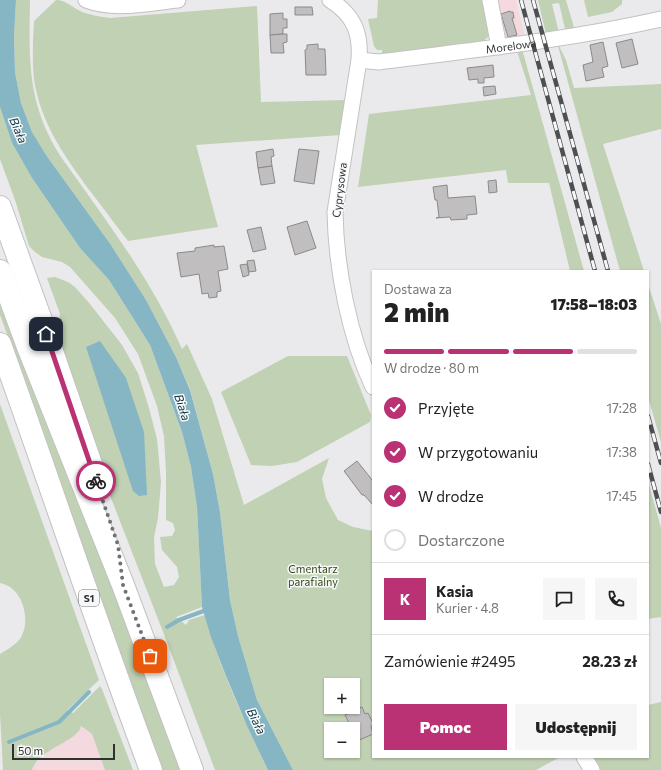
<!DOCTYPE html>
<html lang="pl">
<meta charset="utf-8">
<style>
body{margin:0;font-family:Commissioner,sans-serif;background:#f6f6f6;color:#222;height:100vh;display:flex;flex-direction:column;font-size:15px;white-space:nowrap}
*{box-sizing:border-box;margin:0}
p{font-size:13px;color:#767676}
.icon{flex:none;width:22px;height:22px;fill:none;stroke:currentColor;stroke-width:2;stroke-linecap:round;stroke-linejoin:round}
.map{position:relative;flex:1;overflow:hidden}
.drawer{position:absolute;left:372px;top:270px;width:277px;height:488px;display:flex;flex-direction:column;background:#fff;border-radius:0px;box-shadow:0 1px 3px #0004}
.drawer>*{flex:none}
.fabs{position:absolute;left:324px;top:678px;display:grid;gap:8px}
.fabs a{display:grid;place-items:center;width:36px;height:36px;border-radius:0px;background:#fff;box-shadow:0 1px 3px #0004;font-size:20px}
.scale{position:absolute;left:12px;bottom:10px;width:103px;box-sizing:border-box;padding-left:4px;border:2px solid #2f3030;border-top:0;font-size:11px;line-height:14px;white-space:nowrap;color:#2f3030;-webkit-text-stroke:3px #f7f8f9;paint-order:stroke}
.pin{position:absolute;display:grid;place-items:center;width:34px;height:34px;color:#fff;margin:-17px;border-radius:8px;box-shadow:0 2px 6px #0006}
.courier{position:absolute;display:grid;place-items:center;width:40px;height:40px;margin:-20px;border:3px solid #ba3273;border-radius:50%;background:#fff;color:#222;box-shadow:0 1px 5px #0007}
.overview em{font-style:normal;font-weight:800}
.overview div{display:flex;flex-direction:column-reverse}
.overview{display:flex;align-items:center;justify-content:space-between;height:68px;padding:0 12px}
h1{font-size:26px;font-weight:800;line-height:30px}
.bar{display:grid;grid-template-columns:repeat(4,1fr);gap:6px 4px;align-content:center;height:48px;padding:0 12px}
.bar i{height:5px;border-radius:3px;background:#e0e0e0}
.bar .on{background:#ba3273}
.bar p{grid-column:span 4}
.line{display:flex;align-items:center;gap:10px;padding:0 12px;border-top:1px solid #e0e0e0}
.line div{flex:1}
.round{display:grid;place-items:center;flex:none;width:42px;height:42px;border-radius:0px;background:#f6f6f6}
ol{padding:0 12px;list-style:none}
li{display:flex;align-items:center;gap:12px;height:44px}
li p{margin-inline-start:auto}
li .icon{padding:4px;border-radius:50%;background:#ba3273;color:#fff;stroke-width:4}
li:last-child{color:#767676}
li i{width:22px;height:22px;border:2px solid #e0e0e0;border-radius:50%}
.primary-button{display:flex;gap:8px;margin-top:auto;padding:8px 12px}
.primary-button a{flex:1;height:46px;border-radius:0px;background:#ba3273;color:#fff;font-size:16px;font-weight:800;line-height:46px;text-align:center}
.primary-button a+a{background:#f6f6f6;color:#222}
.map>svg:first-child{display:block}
.commercial{fill:#f4d9de}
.green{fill:#c1d1b3;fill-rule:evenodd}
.water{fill:#86b5c4}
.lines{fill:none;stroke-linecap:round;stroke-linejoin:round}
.stream{stroke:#86b5c4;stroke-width:4}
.building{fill:#c0bebf;stroke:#8b8a8b}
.minor-casing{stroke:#c2c2c3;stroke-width:17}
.motorway-casing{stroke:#c2c2c3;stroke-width:24}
.minor{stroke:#fff;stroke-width:15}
.motorway{stroke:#fff;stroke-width:22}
.rail-casing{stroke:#4e4f50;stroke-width:4.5}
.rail{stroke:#f7f8f9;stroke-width:3;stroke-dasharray:9;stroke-linecap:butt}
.done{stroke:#707172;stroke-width:4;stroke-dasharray:0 7.2}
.route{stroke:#ba3273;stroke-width:5}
.labels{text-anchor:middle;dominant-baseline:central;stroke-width:3;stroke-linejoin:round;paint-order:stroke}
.shield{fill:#f7f8f9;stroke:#6b6c6c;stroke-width:1}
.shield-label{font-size:10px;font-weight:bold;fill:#2f3030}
.street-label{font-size:11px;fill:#2f3030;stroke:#f7f8f9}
.park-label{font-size:11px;fill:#304813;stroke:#f7f8f9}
.water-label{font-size:12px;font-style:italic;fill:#0c3844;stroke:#f7f8f9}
</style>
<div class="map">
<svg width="661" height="770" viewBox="0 0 661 770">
<rect width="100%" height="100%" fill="#eaeaec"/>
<g class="commercial">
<polygon points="493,0 516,0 525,37 503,39"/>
<polygon points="81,726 92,734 105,770 32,770 33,766 50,751 78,733"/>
</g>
<g class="green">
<path d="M16 0H30C29 62 27 103 61 157 105 219 152 280 182 349L187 344 212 399 244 505 329 458 322 479 326 498 338 520 353 527 373 531V757H560L536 770H293L257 700 238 636 230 600 220 512 213 474 190 389 176 357 146 300 111 245 46 155 32 132 21 103 15 72 14 37ZM331 685H353V707H331ZM331 729H353V751H331Z"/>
<path d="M56 0C66 0 73 8 82 12 91 15 100 17 110 18L257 6 261 102 346 100 341 135 196 145 218 227 128 241C114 223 101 205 87 187 63 154 40 121 34 79 32 60 33 40 34 21Z"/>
<polygon points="378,0 487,0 489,36 481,43 382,55 382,50 377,50 374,46 368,19 377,18"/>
<polygon points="538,0 566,0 575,31 566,33 559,3 552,4 559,33 546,34"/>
<polygon points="584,0 622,0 622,4 612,12 588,17"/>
<polygon points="558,46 559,46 566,60 574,88 661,84 661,129 603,144 644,271 620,271"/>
<polygon points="522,50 524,56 584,271 570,271 549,183 508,183 506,170 358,187 369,114 531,95 517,51"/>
<path d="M0 107 12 143 32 178 80 248 109 280 150 345 182 432 191 467 197 507 202 607 176 617 186 625 189 620 205 615C220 669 244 720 268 770H215L165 637 109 493 57 331 60 314 47 278 55 277 68 282 75 287 90 304 122 345 138 373 149 408 157 439 161 482 158 518 154 537 155 564 164 587 174 585 179 577 177 567 162 550 160 537 172 536 175 530 173 523 166 520V473L164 436 157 406 138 354 115 318 70 267 62 262 42 257 35 252 29 246 16 203 0 159Z"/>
<polygon points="648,284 661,324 661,442 648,397"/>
<polygon points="0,296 183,770 160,770 32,402 0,315"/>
<polygon points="288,356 347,356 371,415 370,422 297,462 272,466 251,465 221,392"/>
<path d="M0 404 99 680 67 710 73 713 100 686 102 689 133 770H105L92 734 81 726C80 729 79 732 76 734 65 744 36 754 32 770H3L0 714V654C8 649 14 646 20 639 32 621 23 587 0 583Z"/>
<polygon points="648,481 661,528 661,617 648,619"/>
<polygon points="661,702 661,770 597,770 590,757 648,757 648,705"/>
</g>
<g class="water">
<polygon points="0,0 16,0 14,37 15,72 21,103 32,132 46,155 111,245 146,300 176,357 190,390 213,474 220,512 230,600 238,636 257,700 293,770 268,770 247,726 226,676 211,637 202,607 197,507 191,467 182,432 150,345 109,280 80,248 32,178 12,143 0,107"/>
<polygon points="100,341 126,378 144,432 147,495 139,496 133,491 86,347"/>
</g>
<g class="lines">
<g class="stream">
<polyline points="167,627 179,620 209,609"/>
<polyline points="9,742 59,722 89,692"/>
</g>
</g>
<g class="building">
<polygon points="295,7 312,7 313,15 295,15"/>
<polygon points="510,11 510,12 513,12 514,18 512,18 517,35 508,37 501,14"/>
<polygon points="283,13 283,19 287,19 287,28 283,28 283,34 270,35 270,14"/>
<polygon points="283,34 287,34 287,42 283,43 284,53 271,53 270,35"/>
<polygon points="632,39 638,64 622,68 616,43"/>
<polygon points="603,42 608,66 602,68 604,77 586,81 583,65 593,62 590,45"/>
<polygon points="318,44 318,49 325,49 326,75 306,75 305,50 307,49 307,45"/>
<polygon points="493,65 494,77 484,78 484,83 478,83 478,79 469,80 467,68"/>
<polygon points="495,86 496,94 484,96 483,87"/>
<polygon points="273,149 274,156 271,157 272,166 258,168 256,152"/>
<polygon points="299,149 319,151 314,184 294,181"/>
<polygon points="272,166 275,183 261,185 258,168"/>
<polygon points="496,180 497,192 489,193 488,181"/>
<polygon points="447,185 448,198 475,196 477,214 467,215 467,219 451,220 450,217 436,218 439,217 437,200 435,200 433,187"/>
<polygon points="307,221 316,248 295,255 287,227"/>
<polygon points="261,227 266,249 253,252 247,230"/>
<polygon points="214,245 214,247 224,246 228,269 218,271 221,291 217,292 217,297 209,298 208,293 202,294 199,274 181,277 177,253 195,251 195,248"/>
<polygon points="254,260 256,271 249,272 247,261"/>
<polygon points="247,264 249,275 243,277 240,265"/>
<polygon points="357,461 373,481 373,505 364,495 362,495 344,471"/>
<polygon points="362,707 365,714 368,713 372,721 373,725 371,726 373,734 357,741 353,729 352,729 345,715"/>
</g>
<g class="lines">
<defs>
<g id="minor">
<path d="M86 0C115 11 148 3 178 0"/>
<path d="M330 0C354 15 361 33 359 60L335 212C336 268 349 336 373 387"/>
<polyline points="490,0 499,47"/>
<path id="s1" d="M359 60 379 62C473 50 568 40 661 19"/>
<polyline points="584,757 592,770"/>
</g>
<g id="motorway">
<polyline points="0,207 46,334 93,470"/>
<polyline points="0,271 28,347 123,585 192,770"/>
<path d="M0 344C51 486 98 629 151 770"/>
</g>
</defs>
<use href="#minor" class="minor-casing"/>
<use href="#motorway" class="motorway-casing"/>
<use href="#minor" class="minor"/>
<use href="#motorway" class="motorway"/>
<defs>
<g id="rail">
<polyline points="521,0 595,271"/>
<polyline points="533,0 608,271"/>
<polyline points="648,416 661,463"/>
<polyline points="648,464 661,512"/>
</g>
</defs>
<use href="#rail" class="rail-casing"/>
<use href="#rail" class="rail"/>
</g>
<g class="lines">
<polyline class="done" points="96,481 118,545 123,585 150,656"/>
<polyline class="route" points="46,334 96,481"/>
</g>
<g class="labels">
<rect class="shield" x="79" y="590" width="20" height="16" rx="3"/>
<g class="shield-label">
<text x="89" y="598">S1</text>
</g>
<g class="street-label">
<text stroke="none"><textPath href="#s1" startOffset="153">Morelowa</textPath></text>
<text transform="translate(339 190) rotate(-83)">Cyprysowa</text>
</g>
<g class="park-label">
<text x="313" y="568">Cmentarz<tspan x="313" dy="13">parafialny</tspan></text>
</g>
<g class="water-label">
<text transform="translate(19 130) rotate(67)">Biała</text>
<text transform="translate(183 407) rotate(72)">Biała</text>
<text transform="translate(257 721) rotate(64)">Biała</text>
</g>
</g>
</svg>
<div class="fabs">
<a>+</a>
<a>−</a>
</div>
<div class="scale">50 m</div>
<div class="pin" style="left:150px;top:656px;background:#ea580c"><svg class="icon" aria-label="bag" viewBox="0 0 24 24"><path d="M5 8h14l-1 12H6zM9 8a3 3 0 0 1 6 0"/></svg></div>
<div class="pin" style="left:46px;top:334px;background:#1f2937"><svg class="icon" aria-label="home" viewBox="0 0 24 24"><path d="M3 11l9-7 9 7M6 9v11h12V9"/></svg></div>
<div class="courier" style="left:96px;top:481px"><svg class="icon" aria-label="bike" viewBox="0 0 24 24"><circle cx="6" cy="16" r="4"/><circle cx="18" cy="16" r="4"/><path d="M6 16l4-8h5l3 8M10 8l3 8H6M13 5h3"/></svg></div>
<section class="drawer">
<div class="overview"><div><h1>2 min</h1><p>Dostawa za</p></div><em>17:58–18:03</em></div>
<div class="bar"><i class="on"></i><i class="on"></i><i class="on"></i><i></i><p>W drodze · 80 m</p></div>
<ol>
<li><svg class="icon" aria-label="check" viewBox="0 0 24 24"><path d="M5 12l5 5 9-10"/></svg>Przyjęte<p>17:28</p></li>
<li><svg class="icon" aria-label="check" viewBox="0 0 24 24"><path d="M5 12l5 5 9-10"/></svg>W przygotowaniu<p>17:38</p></li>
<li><svg class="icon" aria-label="check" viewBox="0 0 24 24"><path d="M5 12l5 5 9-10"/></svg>W drodze<p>17:45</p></li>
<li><i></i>Dostarczone</li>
</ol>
<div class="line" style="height:72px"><b class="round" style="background:#ba3273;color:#fff">K</b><div><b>Kasia</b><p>Kurier · 4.8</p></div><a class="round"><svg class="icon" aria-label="chat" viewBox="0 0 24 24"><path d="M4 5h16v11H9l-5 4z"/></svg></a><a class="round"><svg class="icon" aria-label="phone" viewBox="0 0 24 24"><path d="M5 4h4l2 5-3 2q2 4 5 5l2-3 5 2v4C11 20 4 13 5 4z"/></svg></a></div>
<div class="line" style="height:52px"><div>Zamówienie #2495</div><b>28.23 zł</b></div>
<div class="primary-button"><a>Pomoc</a><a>Udostępnij</a></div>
</section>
</div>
